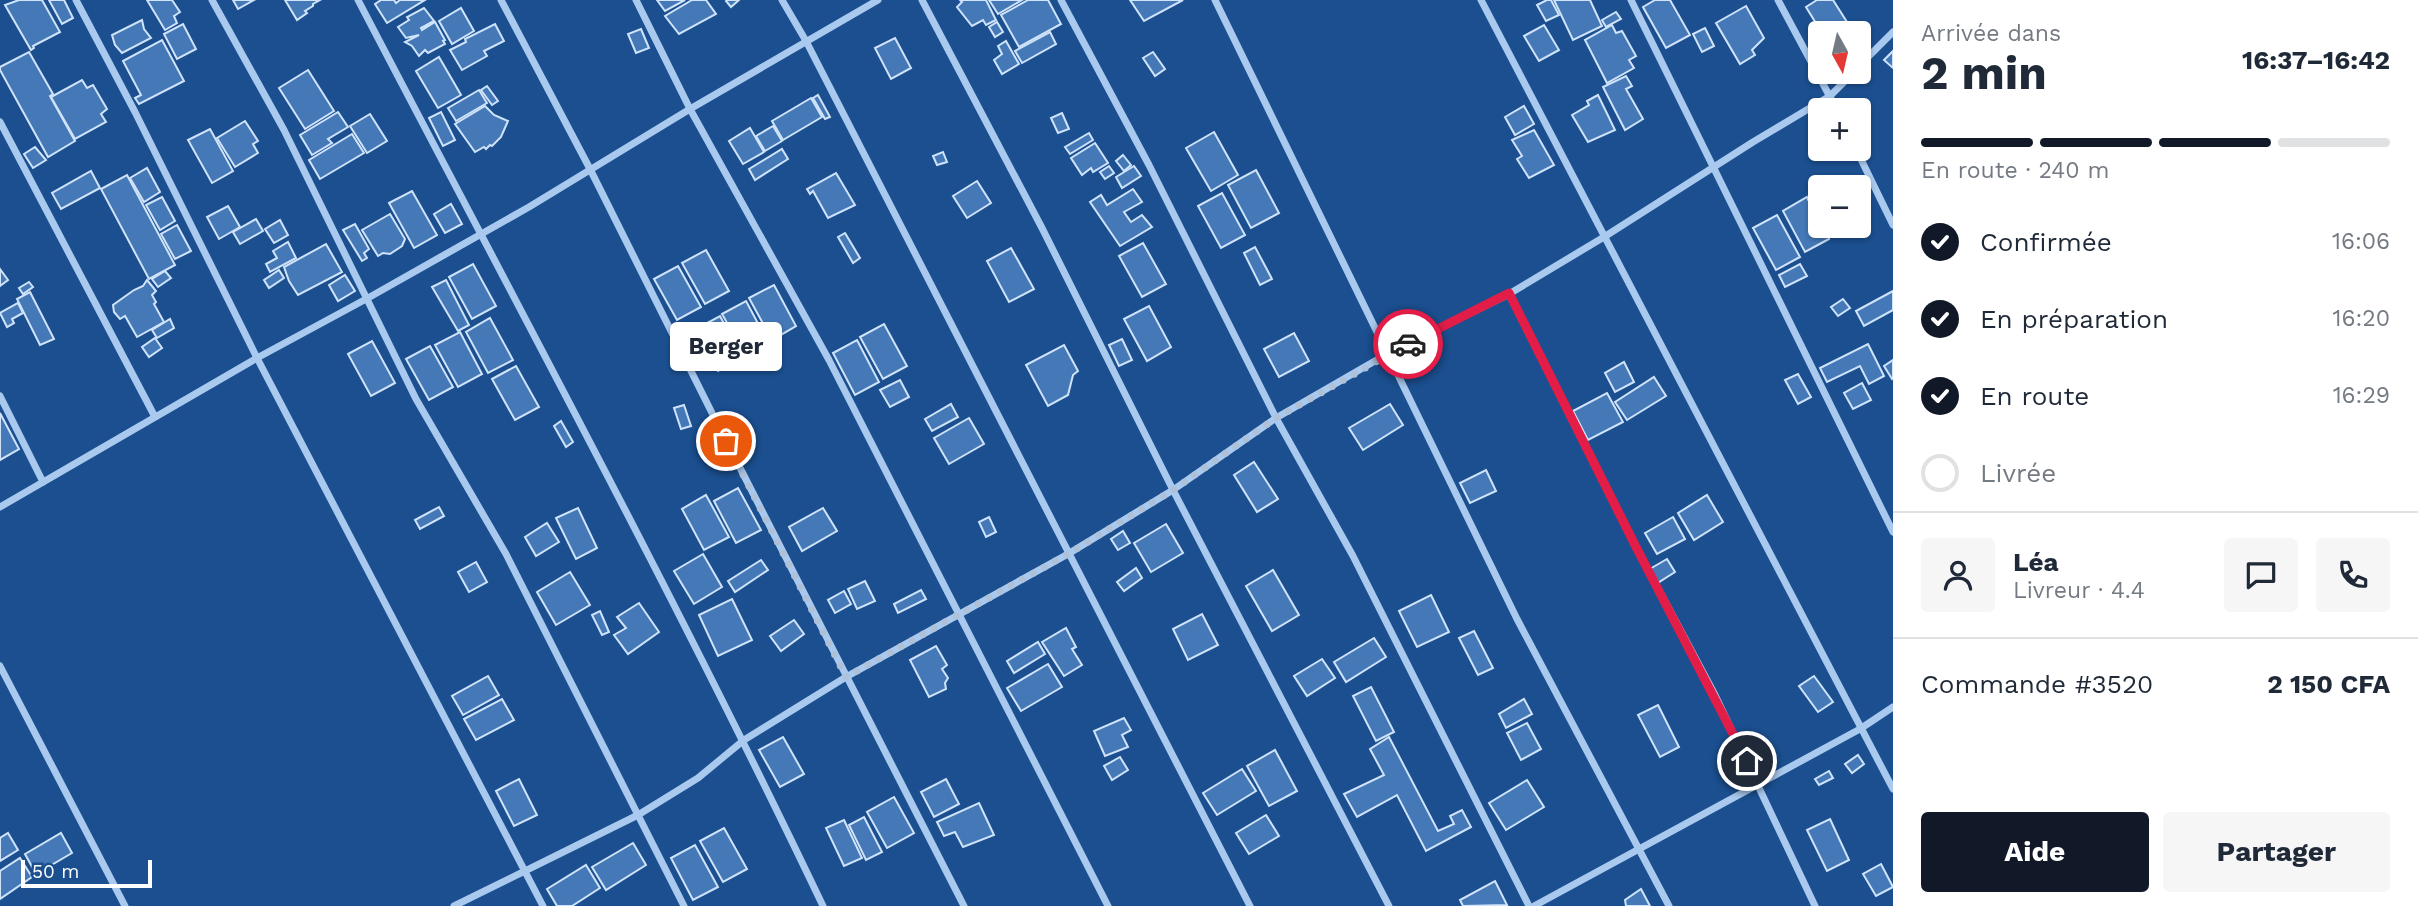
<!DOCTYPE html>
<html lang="fr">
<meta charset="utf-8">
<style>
body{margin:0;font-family:"Work Sans",sans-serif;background:#f6f6f7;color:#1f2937;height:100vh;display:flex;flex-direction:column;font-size:26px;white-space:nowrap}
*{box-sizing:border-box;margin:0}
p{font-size:23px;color:#747a83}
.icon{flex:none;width:38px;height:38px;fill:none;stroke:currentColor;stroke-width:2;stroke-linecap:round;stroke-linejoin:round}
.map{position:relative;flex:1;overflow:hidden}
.details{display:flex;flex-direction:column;background:#fff;width:525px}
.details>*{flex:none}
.needle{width:46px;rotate:172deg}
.fabs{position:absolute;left:1808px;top:21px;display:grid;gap:14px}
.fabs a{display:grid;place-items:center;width:63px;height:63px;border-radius:7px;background:#fff;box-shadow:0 2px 5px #0004;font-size:35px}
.scale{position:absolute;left:21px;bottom:18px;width:131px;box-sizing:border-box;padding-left:7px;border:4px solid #fff;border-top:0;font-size:19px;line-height:24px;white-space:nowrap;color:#fff;-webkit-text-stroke:5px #1b4f8f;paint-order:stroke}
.pin{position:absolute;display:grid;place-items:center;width:60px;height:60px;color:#fff;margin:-30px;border:4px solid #fff;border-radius:50%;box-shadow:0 2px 7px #0007}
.courier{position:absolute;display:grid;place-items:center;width:70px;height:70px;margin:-35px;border:5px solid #e11d48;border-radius:50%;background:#fff;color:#222;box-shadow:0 2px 9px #0007}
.bubble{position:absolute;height:49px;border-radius:7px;background:#fff;box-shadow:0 2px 5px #0004;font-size:23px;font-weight:700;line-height:49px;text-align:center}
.headline em{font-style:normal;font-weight:700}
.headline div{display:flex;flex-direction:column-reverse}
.headline{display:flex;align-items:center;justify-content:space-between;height:119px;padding:0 28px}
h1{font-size:46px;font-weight:700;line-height:52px}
.bar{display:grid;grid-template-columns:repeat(4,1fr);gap:10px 7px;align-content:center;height:84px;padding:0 28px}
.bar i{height:9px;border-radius:5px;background:#e0e1e3}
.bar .active{background:#111827}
.bar p{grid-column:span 4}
.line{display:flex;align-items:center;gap:18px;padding:0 28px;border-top:2px solid #e0e1e3}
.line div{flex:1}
.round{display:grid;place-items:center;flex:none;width:74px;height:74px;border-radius:7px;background:#f6f6f7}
ol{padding:0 28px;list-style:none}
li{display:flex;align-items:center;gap:21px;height:77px}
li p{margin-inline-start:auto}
li .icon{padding:7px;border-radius:50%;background:#111827;color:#fff;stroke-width:4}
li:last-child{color:#747a83}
li i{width:38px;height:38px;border:4px solid #e0e1e3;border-radius:50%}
.primary-button{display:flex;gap:14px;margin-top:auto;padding:14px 28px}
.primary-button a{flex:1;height:80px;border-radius:7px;background:#111827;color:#fff;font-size:28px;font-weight:700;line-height:80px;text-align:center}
.primary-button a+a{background:#f6f6f7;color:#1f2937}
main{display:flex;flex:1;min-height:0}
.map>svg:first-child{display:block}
.building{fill:#4478b7;stroke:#cfe3fa;stroke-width:2}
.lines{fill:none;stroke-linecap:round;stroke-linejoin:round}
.minor{stroke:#a9c9ee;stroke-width:7}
.done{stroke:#afc1d8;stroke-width:7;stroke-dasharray:0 12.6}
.route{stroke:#e11d48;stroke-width:9}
</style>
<main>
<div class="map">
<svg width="1893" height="906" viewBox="0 0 1893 906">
<rect width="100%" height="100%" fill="#1b4f8f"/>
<g class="building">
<polygon points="19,0 42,0 60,32 33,46 34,48 31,50 5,5"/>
<polygon points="49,0 64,0 73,18 62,24"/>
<polygon points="147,0 172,0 180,12 174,16 177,23 165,30"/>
<polygon points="233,0 254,0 238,9"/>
<polygon points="285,0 320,0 313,4 313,6 305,11 307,13 297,20"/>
<polygon points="381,0 394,0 396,3 400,0 425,0 387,23 375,4"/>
<polygon points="657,0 685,0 665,11"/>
<polygon points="692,0 706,0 716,14 679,34 665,16"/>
<polygon points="727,0 739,0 731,7 726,1"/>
<polygon points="960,0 986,0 996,20 986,25 983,20 972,26 957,7 962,2"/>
<polygon points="989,0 1022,0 998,14"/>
<polygon points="1028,0 1048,0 1061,24 1019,47 1001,15"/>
<polygon points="1130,0 1183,0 1144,21"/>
<polygon points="1547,0 1551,0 1559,15 1546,21 1537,5"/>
<polygon points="1554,0 1590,0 1602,26 1573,40"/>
<polygon points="1655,0 1670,0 1690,35 1666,48 1643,7"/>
<polygon points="1817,0 1833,0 1854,33 1822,33 1806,7"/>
<polygon points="1746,6 1764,38 1752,50 1755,55 1740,64 1716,23"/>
<polygon points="424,8 434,21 421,28 422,30 435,22 445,40 443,41 445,44 428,53 425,50 419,56 412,46 405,42 419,35 406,38 398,27 409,20 407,17"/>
<polygon points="461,8 474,31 452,44 439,21"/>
<polygon points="1616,12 1621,19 1606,27 1602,20"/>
<polygon points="142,20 144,29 151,38 122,53 115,45 112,35"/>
<polygon points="997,22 1003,32 995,37 989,27"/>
<polygon points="183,24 196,49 177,59 164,34"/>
<polygon points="495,24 504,41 484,51 487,56 462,70 450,50 466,42 465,39"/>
<polygon points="1544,25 1559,50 1539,61 1524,36"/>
<polygon points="1612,25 1616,33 1622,31 1636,56 1629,60 1634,68 1607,83 1585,40"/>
<polygon points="1705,28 1714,46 1702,52 1693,34"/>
<polygon points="641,29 649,48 636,53 628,34"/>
<polygon points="1050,32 1056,44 1022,63 1015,51"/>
<polygon points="895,38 911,68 891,79 875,48"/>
<polygon points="162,40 184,81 139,104 135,98 141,95 123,61"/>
<polygon points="1006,41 1019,64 1002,74 994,60 1002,54 998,46"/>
<polygon points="1893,51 1893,68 1884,60"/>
<polygon points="29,52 53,94 50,96 75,141 48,157 0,70 0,67"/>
<polygon points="1153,52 1165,69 1155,76 1143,58"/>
<polygon points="439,57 461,95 438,108 416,71"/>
<polygon points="308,70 334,111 305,129 279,88"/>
<polygon points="1626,76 1632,86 1626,89 1643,119 1625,130 1603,87"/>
<polygon points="82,80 87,88 93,85 107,109 101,114 106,122 75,139 51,97"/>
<polygon points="487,86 498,101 492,105 481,90"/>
<polygon points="479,90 487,103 456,121 448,108"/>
<polygon points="818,95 830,117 825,119 813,98"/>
<polygon points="1598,95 1615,130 1588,142 1572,115 1589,105 1587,101"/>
<polygon points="811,98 822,117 783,140 772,121"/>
<polygon points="485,106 494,115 508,121 501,137 492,146 490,145 486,149 484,147 475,152 455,124"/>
<polygon points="1524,106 1534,124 1515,135 1505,117"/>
<polygon points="338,112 348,127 328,139 332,143 312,155 300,135"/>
<polygon points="441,112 455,140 443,146 429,118"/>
<polygon points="1062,113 1069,129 1058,133 1051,118"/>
<polygon points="370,114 387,141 367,153 350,126"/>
<polygon points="245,121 258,141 253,144 258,153 235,167 217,138"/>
<polygon points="773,126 782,141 765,151 756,136"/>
<polygon points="750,128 764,152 743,164 729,141"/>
<polygon points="210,129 233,171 212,183 188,140"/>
<polygon points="1534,130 1554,165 1529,178 1517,159 1522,156 1512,140"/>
<polygon points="1214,132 1238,175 1211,191 1186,148"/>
<polygon points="1089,133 1093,140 1070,154 1065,147"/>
<polygon points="352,134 364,153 320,179 309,160"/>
<polygon points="1095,143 1108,163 1093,172 1091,168 1082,175 1071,158"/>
<polygon points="35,147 46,160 33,168 24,154"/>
<polygon points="782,149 788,159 755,180 749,169"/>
<polygon points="943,152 947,162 937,165 933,156"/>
<polygon points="1123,155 1131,165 1124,171 1116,161"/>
<polygon points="1109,166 1114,173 1105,179 1100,172"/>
<polygon points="1134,166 1141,176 1122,188 1116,177"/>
<polygon points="147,168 160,192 144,202 130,178"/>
<polygon points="1256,170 1279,213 1251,228 1228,185"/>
<polygon points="91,171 100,188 61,209 52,193"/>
<polygon points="836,173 855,205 828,218 813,191 810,194 807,189"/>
<polygon points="127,175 175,265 149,279 101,189"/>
<polygon points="977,181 991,203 967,218 953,196"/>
<polygon points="1133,189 1142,202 1124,212 1131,222 1142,215 1152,227 1120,246 1090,202 1101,195 1107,205"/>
<polygon points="412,191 437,235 414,248 389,203"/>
<polygon points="1222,193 1245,235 1221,248 1198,206"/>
<polygon points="162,197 175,221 160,230 146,205"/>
<polygon points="1807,197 1820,226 1822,226 1829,239 1805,252 1783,211"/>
<polygon points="451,204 462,224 445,233 434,214"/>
<polygon points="228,206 240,227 219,239 207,217"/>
<polygon points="390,214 405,239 402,246 390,254 383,253 378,256 362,230"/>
<polygon points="1777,215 1800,257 1776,270 1753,228"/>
<polygon points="256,219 263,231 240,244 233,232"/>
<polygon points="280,220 288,235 274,243 265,229"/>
<polygon points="355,224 369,249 364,253 367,258 362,261 343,230"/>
<polygon points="177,225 191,251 175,259 161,234"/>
<polygon points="845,233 860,258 853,263 838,237"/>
<polygon points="288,242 296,258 270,272 266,264 277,258 273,251"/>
<polygon points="1143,243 1166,284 1142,297 1119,256"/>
<polygon points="326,244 342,272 298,295 289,281 284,267"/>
<polygon points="1255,247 1272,279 1260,285 1244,253"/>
<polygon points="1011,248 1034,289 1009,302 987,261"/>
<polygon points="706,250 729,291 705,304 682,263"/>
<polygon points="473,264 496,306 472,319 449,277"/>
<polygon points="1800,264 1807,276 1785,287 1779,275"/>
<polygon points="678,266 701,307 677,320 654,279"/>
<polygon points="0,269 8,280 0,286"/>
<polygon points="279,270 284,278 269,288 264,280"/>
<polygon points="165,271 171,278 158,287 152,279"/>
<polygon points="345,275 355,291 338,301 329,285"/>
<polygon points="147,280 156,291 152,295 156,302 154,304 164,322 137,337 125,316 120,319 114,312 113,305 134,290 143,286"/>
<polygon points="446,280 469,325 458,331 432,287"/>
<polygon points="29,282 33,287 23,294 19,288"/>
<polygon points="774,285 796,326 772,340 749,298"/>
<polygon points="1893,291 1893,310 1864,326 1856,311"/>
<polygon points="30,292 54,339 40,345 17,299"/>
<polygon points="1843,299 1850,308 1838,316 1831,307"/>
<polygon points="746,301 768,342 745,355 722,314"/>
<polygon points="18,303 23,313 12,319 14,323 7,327 0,313"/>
<polygon points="1149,306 1171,347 1147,361 1124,319"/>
<polygon points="720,316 742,358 718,371 696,329"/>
<polygon points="490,318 513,360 488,373 466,332"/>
<polygon points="170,319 174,328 157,338 152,330"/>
<polygon points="884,324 907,366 883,379 860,337"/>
<polygon points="460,332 482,374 458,387 435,345"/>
<polygon points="1294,333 1309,361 1279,377 1264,349"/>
<polygon points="155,338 162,348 149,357 142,347"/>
<polygon points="1122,339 1132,360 1119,366 1109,345"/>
<polygon points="857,340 879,382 855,395 833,353"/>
<polygon points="372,341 395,383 371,396 348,354"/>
<polygon points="1868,344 1884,376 1869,384 1860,366 1827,382 1820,368"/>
<polygon points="1064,345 1078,371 1073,375 1068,395 1048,406 1026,365"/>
<polygon points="430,346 453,387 429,400 406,359"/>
<polygon points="1893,360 1893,378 1892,379 1884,366"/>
<polygon points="1624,362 1634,382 1615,392 1605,373"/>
<polygon points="516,366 539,407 515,420 492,379"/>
<polygon points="1798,374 1811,397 1798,404 1785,380"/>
<polygon points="1654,377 1666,396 1627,420 1615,402"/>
<polygon points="900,380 909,397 890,407 880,390"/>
<polygon points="1862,383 1871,400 1853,409 1844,393"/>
<polygon points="1607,393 1623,422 1588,440 1573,411"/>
<polygon points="951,404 958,417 932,431 925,419"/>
<polygon points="1390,404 1403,425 1363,450 1349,428"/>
<polygon points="684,405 691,426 681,429 674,408"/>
<polygon points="0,413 19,449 0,460"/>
<polygon points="969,418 984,444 949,464 934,438"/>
<polygon points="561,421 573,442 566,447 554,426"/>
<polygon points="1254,462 1278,499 1257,512 1234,475"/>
<polygon points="1486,470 1496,491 1470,503 1460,483"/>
<polygon points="738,488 761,530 736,543 714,501"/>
<polygon points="706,495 729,537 704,550 682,509"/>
<polygon points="1707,495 1723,522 1694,540 1678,513"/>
<polygon points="439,507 444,516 420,529 415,520"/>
<polygon points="578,508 597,548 576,559 556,518"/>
<polygon points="823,508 837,531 802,551 789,527"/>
<polygon points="989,517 996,532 986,537 979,522"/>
<polygon points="1673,517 1685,539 1657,554 1645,533"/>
<polygon points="547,523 559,542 536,556 525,537"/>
<polygon points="1166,524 1183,553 1151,572 1134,543"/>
<polygon points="1123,531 1130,543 1118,550 1111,539"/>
<polygon points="703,554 722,587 694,604 674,571"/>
<polygon points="1667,559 1675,572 1656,584 1648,570"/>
<polygon points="761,560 768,570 735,592 728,581"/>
<polygon points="476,562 487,582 469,592 458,572"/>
<polygon points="1136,568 1142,578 1124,591 1117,582"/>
<polygon points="1273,570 1299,615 1272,631 1246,586"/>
<polygon points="570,572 590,605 556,625 537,592"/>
<polygon points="865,581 875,601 857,609 848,589"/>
<polygon points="921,590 926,599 898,613 894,604"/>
<polygon points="844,591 851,604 835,613 828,600"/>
<polygon points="1431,595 1449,632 1417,647 1399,611"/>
<polygon points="732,599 752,640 718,656 699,615"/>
<polygon points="639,603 659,632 628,654 614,635 626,628 617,617"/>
<polygon points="600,611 609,632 602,635 592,615"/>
<polygon points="1202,614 1218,645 1188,660 1173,629"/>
<polygon points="794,620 804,634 781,651 770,636"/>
<polygon points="1066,628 1076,647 1072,649 1082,665 1064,676 1042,642"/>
<polygon points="1474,631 1493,668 1478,675 1459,638"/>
<polygon points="1374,638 1386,657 1346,682 1334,662"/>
<polygon points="1038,642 1045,654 1014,673 1007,661"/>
<polygon points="936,646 947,665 942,669 948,678 945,683 946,689 929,697 910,660"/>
<polygon points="1322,659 1335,678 1307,696 1294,676"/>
<polygon points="1048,664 1062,687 1021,711 1007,688"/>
<polygon points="488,676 499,695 463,715 452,696"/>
<polygon points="1814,676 1833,702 1818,712 1799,686"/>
<polygon points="1371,687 1394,732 1376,741 1353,696"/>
<polygon points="502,699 514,720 476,740 464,719"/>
<polygon points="1524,699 1532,714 1506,728 1499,714"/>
<polygon points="1658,705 1679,747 1660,757 1638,715"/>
<polygon points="1124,718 1131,730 1122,735 1128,747 1105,756 1094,731"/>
<polygon points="1527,723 1541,749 1521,760 1507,733"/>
<polygon points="783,737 804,774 780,787 759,750"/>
<polygon points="1389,737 1438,831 1454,824 1450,816 1462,810 1471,827 1426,851 1397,795 1357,817 1344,794 1384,775 1370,749"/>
<polygon points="1275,750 1297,791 1269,806 1247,766"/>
<polygon points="1858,755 1864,764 1852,773 1845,764"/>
<polygon points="1120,757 1128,770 1112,780 1104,766"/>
<polygon points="1242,769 1256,791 1217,815 1203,793"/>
<polygon points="1829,771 1833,778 1819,785 1815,779"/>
<polygon points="519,779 537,815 514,826 496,791"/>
<polygon points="946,779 959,804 934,817 921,792"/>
<polygon points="1527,780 1544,807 1506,830 1489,803"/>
<polygon points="894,797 914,833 887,848 867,812"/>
<polygon points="979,803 994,835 963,847 955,832 944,836 937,822"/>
<polygon points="1266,815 1279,836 1249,854 1236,833"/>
<polygon points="864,817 882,852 866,860 849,825"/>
<polygon points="1830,819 1849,860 1827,871 1807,830"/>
<polygon points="844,820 862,858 844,866 826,828"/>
<polygon points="724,828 747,869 723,882 700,841"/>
<polygon points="8,833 18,850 0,861 0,838"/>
<polygon points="61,833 72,853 36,874 25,854"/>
<polygon points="633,843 646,865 606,890 592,867"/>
<polygon points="695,845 718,887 693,900 671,858"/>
<polygon points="20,858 32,877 0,899 0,871"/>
<polygon points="1881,864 1893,887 1876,896 1863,874"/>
<polygon points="586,865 600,888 572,906 557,906 547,889"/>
<polygon points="1495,881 1507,905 1463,906 1460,900"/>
<polygon points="1641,889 1650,906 1626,906 1625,900"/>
</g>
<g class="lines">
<g class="minor">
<polyline points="76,0 135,112 257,358 543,906"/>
<polyline points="212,0 284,130 416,399 506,554 684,906"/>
<path d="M358 0C515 301 677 600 823 906"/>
<polyline points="501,0 590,169 714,417 964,906"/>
<polyline points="636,0 690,109 829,360 1108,906"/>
<polyline points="782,0 806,41 1250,906"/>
<polyline points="922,0 1042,228 1173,490 1389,906"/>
<polyline points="1061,0 1149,165 1276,418 1353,556 1529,906"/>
<polyline points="1215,0 1517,619 1669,906"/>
<polyline points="1481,0 1893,789"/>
<polyline points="1631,0 1893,532"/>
<polyline points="1778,0 1837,110"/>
<polyline points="1858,67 1893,32"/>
<polyline points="0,122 155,417"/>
<polyline points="1856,149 1893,225"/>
<polyline points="1509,294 1636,547 1715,695 1815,906"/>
<polyline points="0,396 43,482"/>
<polyline points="0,507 257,358 368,298 529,207 690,109 878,0"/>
<polyline points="0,666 125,906"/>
<polyline points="454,906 638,815 698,778 744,740 846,677 1068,554 1173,490 1276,418 1387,354 1509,294 1604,237 1753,142 1830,96 1854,72"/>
<polyline points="1534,906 1860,729 1893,707"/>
</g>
</g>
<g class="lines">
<polyline class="done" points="726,441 846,677 1068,554 1173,490 1276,418 1408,344"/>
<polyline class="route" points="1408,344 1509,293 1636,547 1747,761"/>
</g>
</svg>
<div class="fabs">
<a><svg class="needle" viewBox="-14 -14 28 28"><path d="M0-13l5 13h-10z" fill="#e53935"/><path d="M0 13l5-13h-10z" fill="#747a83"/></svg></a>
<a>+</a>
<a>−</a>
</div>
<div class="scale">50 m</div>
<div class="pin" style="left:726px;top:441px;background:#ea580c"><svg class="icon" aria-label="bag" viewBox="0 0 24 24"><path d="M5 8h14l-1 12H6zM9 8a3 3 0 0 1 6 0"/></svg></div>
<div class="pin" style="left:1747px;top:761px;background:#1f2937"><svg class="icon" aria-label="home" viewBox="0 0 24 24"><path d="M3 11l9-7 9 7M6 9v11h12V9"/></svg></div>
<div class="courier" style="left:1408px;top:344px"><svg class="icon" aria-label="car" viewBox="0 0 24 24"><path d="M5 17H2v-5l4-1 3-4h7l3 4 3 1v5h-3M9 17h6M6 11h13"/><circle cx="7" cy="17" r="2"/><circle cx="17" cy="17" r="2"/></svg></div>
<div class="bubble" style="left:670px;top:322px;width:112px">Berger</div>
</div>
<section class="details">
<div class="headline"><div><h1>2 min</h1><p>Arrivée dans</p></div><em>16:37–16:42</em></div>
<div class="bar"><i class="active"></i><i class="active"></i><i class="active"></i><i></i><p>En route · 240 m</p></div>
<ol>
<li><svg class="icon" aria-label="check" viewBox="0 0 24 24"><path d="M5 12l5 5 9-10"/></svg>Confirmée<p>16:06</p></li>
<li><svg class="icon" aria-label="check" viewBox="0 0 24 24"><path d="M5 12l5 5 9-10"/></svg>En préparation<p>16:20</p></li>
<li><svg class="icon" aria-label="check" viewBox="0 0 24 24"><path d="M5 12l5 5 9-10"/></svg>En route<p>16:29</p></li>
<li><i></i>Livrée</li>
</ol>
<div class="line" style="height:126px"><a class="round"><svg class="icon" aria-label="person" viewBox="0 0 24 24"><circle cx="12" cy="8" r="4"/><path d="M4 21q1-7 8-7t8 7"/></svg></a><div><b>Léa</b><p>Livreur · 4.4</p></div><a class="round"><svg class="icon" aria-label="chat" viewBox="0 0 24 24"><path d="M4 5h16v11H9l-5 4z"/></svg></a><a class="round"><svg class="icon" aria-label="phone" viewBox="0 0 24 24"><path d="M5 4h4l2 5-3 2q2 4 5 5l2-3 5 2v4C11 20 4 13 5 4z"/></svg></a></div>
<div class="line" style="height:91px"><div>Commande #3520</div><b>2 150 CFA</b></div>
<div class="primary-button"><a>Aide</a><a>Partager</a></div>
</section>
</main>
